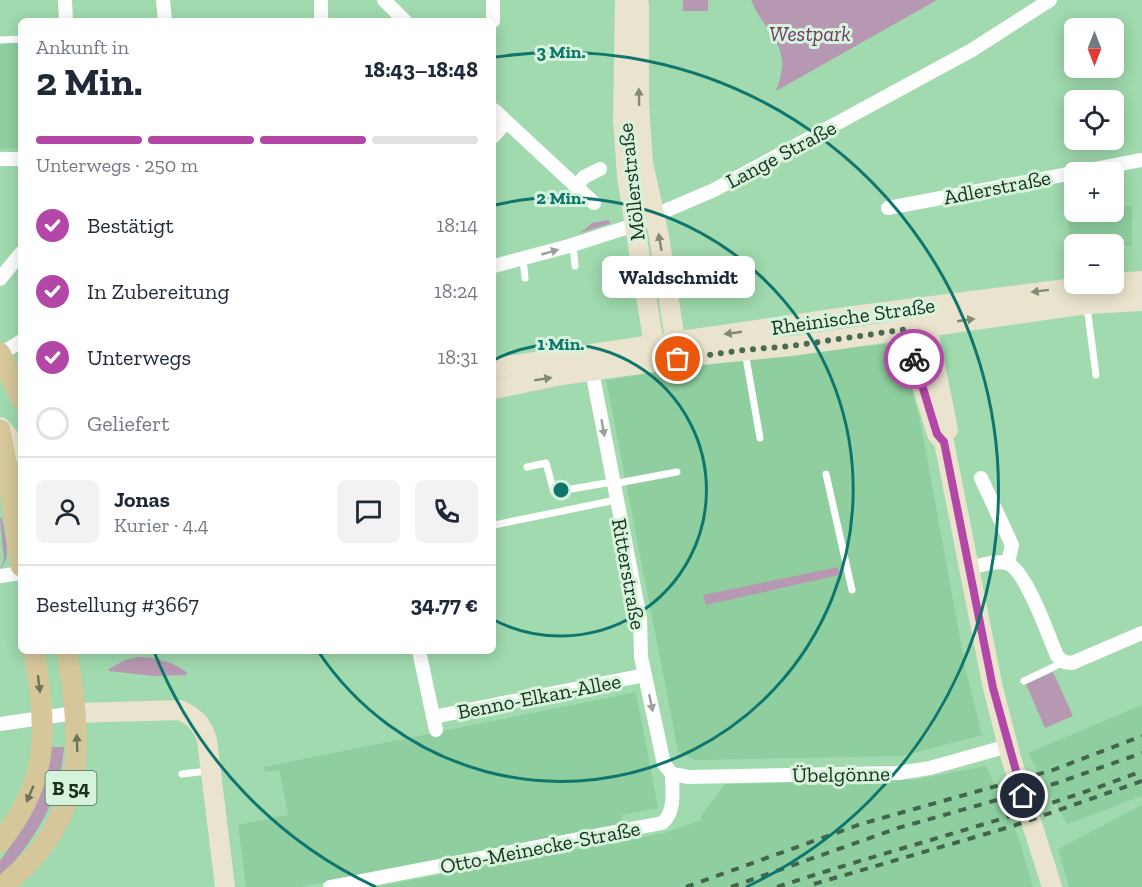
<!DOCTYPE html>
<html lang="de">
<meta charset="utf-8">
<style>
body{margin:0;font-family:"Zilla Slab",serif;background:#f2f2f3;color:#1f2937;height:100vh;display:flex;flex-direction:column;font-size:22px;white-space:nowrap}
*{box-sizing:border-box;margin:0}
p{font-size:20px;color:#747a83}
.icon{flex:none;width:33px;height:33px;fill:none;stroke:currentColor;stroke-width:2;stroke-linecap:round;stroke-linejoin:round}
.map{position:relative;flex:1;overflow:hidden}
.details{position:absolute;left:18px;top:18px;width:478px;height:636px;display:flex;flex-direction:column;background:#fff;border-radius:9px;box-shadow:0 3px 15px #0003}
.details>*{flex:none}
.needle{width:39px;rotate:180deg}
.fabs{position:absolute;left:1064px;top:18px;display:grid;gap:12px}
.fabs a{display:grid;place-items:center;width:60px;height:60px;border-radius:9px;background:#fff;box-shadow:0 3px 15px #0003;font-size:30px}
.pin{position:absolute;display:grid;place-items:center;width:51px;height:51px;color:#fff;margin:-26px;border:3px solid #fff;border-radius:50%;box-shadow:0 2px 6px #0007}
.courier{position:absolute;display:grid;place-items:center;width:60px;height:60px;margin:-30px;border:4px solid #b247a8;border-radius:50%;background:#fff;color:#222;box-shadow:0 2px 8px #0007}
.bubble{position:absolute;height:42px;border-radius:9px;background:#fff;box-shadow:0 3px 15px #0003;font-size:20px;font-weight:700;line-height:42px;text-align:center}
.headline em{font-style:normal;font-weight:700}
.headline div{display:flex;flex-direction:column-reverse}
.headline{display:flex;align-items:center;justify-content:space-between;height:102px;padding:0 18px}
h1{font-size:39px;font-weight:700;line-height:45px}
.bar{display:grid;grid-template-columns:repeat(4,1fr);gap:9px 6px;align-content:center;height:72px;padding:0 18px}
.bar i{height:8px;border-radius:4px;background:#e0e1e3}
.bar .active{background:#b247a8}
.bar p{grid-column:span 4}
.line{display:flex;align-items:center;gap:15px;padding:0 18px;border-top:2px solid #e0e1e3}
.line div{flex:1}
.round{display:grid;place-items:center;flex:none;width:63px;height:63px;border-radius:9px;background:#f2f2f3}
ol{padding:0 18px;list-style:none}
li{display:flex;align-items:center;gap:18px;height:66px}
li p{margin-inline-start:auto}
li .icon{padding:6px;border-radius:50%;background:#b247a8;color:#fff;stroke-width:4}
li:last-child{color:#747a83}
li i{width:33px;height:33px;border:3px solid #e0e1e3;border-radius:50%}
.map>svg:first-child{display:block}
.built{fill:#8fcf9f;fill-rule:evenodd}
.green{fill:#b798b2}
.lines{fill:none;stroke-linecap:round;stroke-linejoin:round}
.lane{stroke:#fff;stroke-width:7}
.street{stroke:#fff;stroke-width:14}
.secondary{stroke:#eae3cd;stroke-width:20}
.primary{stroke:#d6c79b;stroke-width:21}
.rail{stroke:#43654b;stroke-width:4;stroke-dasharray:8 8;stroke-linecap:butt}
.oneway{fill:#828a76}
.oneway2{fill:#98a29a}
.oneway3{fill:#6e7457}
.done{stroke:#486c51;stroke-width:6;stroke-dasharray:0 10.8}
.route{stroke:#b247a8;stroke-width:8}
.ring{fill:none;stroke:#0f766e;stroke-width:3}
.labels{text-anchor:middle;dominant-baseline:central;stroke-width:6;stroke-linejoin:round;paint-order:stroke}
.shield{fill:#d6f3dc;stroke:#526a58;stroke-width:1.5}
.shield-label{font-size:20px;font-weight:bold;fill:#19301f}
.park-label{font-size:21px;font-style:italic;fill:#73356c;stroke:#d6f3dc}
.street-label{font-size:21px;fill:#19301f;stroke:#d6f3dc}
.centre{fill:#0f766e;stroke:#d6f3dc;stroke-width:3}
.ring-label{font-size:18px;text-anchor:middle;font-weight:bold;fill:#0f766e;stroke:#d6f3dc;stroke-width:6;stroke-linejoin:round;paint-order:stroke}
</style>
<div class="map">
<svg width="1142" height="887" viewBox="0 0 1142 887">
<rect width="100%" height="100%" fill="#a0daae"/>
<g class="built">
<polygon points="21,37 21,148 0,149 0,39"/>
<polygon points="1132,205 1132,246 1102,244 1102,240 1069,243 1068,208 1074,208 1074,212 1099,212 1099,214 1113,212 1113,209"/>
<path d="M884 344 898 350 907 368 921 425 966 671 982 735 903 756 694 760 678 751 606 380 731 361ZM838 568 839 575 772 591 704 595Z"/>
<polygon points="636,692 658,808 622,815 623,823 300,887 246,887 238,825 288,815 279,770 265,772 264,767"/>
<polygon points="1142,705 1142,796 1067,824 1028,753"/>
<polygon points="986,766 1019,839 1033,887 375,887 664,833 702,820 701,816 725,784 913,780"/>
<polygon points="1142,805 1142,887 1069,887 1058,849"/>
</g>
<g class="green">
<rect x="683" y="0" width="25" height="11"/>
<path d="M751 0H937L776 91C794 43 767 38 751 0Z"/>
<polygon points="608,220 611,223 580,233 592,223"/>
<path d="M0 518H2C4 534 13 557 0 569L4 560Z"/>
<polygon points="838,567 840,575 706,605 703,595"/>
<path d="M138 657C158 657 172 662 188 673L186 675 154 676 109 671V669L125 660Z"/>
<polygon points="1053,672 1073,716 1045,728 1026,684"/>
<path d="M51 747H64C60 803 35 838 0 879V861L28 820 38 797Z"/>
</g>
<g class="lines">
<g class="lane">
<polyline points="0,40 21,39"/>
<polyline points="573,245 575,266"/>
<polyline points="523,259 525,278"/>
<polyline points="1087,307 1096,375"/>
<polyline points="745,352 760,438"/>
<polyline points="527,467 546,463 554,492 612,482"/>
<polyline points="826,474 852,590"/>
<polyline points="613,484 677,472"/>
<polyline points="494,525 616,500"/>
<polyline points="1024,681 1064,662"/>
<polyline points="182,774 208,771"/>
</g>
<g class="street">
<polyline points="65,0 66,21"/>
<polyline points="163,0 165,21"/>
<polyline points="321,0 321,21"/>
<polyline points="384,0 405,21"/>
<polyline points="493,21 493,0"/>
<polyline points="494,110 594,203"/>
<polyline points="494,136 506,122"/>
<polyline points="0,159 21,159"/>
<polyline points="576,187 584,177 600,169"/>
<polyline points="888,208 1142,160"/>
<polyline points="494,266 569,246 625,228 714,190 972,50 1050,0"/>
<polyline points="0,279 21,253"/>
<polyline points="1,354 21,341"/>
<polyline points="592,371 640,618 641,657 664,764 672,774"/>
<polyline points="981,478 1012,545 1008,563"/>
<path d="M969 568C980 566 995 560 1006 563 1025 567 1049 637 1057 656L1064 662 1072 663 1142 633"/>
<polyline points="0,576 21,573"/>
<polyline points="419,651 436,730"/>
<polyline points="433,717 645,675"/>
<polyline points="0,724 75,713"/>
<polyline points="672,774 689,777 898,773 930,768 1008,746"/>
<path d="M330 887 662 823C676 812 672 791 672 774"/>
</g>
<g class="secondary">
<polyline points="625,0 623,119 627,176 656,358"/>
<polyline points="639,5 639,103 643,163 659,236 677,353"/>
<polyline points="1113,283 1142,281"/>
<polyline points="925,315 948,430"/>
<polyline points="906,316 912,353 937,434 944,442 993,688 1011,758 1052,887"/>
<polyline points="494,368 853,316 1106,284"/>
<polyline points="494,389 562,375 701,355 791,346 1087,304 1142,301"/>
<polyline points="0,427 21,452"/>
<path d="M75 713 180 710C195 717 202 724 207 740L225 887"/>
</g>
<g class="primary">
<polyline points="0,353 21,399"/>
<polyline points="0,430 8,473 21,566"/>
<path d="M0 842C52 778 46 727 34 651"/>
<path d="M2 887C14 876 28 865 38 852 89 790 78 725 67 651"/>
</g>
<g class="rail">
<polyline points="814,884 1013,826 1142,781"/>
<polyline points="686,887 861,824 1053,770 1142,736"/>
<polyline points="731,887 898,828 1057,783 1142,753"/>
<path d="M777 887C898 847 1023 817 1142 771"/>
</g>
</g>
<defs><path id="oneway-solid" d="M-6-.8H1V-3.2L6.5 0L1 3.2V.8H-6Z" transform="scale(1.5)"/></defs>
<g class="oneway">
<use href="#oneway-solid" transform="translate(639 97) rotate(-91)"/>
<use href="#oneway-solid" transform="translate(660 242) rotate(-100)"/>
<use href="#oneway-solid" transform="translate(1040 291) rotate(173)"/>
<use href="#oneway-solid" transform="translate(966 320) rotate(-8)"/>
<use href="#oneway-solid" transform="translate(733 333) rotate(172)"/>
<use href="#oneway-solid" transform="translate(543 379) rotate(-9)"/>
</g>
<g class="oneway2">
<use href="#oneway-solid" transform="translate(550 252) rotate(-16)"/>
<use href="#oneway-solid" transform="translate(603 428) rotate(80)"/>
<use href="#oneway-solid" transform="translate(651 703) rotate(78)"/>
</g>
<g class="oneway3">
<use href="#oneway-solid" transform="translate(39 684) rotate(83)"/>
<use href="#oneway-solid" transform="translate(77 743) rotate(-92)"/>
<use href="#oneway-solid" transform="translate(30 794) rotate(113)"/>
</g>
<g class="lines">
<polyline class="done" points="678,359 745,350 791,346 908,329 914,359"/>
<polyline class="route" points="914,359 937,434 944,442 993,688 1023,796"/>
</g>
<g class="ring">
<path d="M494 360A146 146 0 1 1 494 620"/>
<path d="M495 205A292 292 0 1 1 318 651"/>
<path d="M376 887A438 438 0 0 1 155 654M496 57A438 438 0 0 1 746 887"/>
</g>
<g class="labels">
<rect class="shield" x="45.5" y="771" width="51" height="34" rx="4.5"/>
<g class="shield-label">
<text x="71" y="788">B 54</text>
</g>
<g class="park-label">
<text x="810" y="33">Westpark</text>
</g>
<g class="street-label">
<text transform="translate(781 154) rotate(-28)">Lange Straße</text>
<text transform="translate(631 182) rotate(-96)">Möllerstraße</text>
<text transform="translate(997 187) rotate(-11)">Adlerstraße</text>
<text transform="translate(853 316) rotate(-8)">Rheinische Straße</text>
<text transform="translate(629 574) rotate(80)">Ritterstraße</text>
<text transform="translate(539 696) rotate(-11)">Benno-Elkan-Allee</text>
<text transform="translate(841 774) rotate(-1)">Übelgönne</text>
<text transform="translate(540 847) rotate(-11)">Otto-Meinecke-Straße</text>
</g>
</g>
<circle cx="561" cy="490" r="9" class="centre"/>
<g class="ring-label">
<text x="561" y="58">3 Min.</text>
<text x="561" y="204">2 Min.</text>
<text x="561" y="350">1 Min.</text>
</g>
</svg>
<div class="fabs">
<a><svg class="needle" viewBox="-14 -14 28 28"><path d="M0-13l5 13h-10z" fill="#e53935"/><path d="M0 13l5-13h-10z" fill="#747a83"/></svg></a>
<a><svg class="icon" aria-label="locate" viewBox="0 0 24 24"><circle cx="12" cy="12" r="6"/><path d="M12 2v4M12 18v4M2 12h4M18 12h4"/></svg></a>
<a>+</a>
<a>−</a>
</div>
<div class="pin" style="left:678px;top:359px;background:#ea580c"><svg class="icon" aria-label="bag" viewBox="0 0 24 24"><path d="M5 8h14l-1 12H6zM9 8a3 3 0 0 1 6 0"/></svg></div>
<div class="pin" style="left:1023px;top:796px;background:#1f2937"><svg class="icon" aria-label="home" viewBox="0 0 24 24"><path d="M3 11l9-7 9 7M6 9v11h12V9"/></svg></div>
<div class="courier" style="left:914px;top:359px"><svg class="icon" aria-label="bike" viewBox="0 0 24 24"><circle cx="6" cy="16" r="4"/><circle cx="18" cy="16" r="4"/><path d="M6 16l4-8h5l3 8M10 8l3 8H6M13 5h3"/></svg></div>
<div class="bubble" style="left:602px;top:256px;width:153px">Waldschmidt</div>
<section class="details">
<div class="headline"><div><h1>2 Min.</h1><p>Ankunft in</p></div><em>18:43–18:48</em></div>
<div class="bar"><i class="active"></i><i class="active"></i><i class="active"></i><i></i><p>Unterwegs · 250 m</p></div>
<ol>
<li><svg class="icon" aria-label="check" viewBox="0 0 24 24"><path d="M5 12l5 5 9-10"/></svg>Bestätigt<p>18:14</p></li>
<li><svg class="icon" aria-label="check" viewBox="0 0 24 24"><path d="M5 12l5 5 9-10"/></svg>In Zubereitung<p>18:24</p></li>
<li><svg class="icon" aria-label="check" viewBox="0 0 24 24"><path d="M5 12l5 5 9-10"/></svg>Unterwegs<p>18:31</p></li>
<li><i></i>Geliefert</li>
</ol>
<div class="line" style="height:108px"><a class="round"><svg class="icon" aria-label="person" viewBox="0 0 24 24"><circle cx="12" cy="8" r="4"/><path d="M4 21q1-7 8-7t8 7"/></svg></a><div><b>Jonas</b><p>Kurier · 4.4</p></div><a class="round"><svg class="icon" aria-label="chat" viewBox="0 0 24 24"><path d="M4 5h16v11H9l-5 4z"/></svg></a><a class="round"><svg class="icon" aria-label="phone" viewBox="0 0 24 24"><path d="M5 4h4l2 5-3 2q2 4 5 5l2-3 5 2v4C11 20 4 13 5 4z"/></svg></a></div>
<div class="line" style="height:78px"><div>Bestellung #3667</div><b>34.77 €</b></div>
</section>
</div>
